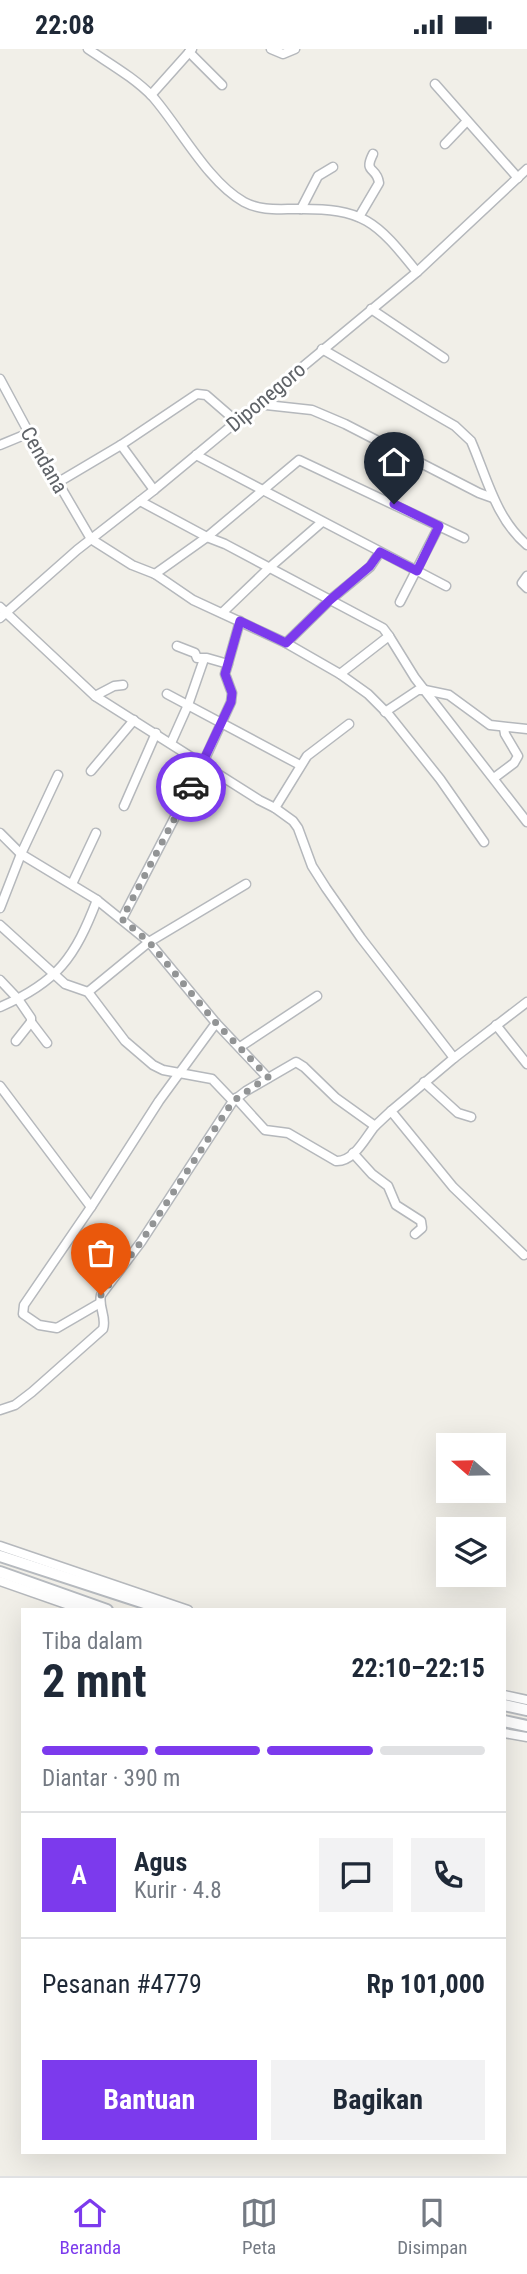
<!DOCTYPE html>
<html lang="id">
<meta charset="utf-8">
<style>
body{margin:0;font-family:"Roboto Condensed",sans-serif;background:#f2f2f3;color:#1f2937;height:100vh;display:flex;flex-direction:column;font-size:26px;white-space:nowrap}
*{box-sizing:border-box;margin:0}
p{font-size:23px;color:#747a83}
.icon{flex:none;width:38px;height:38px;fill:none;stroke:currentColor;stroke-width:2;stroke-linecap:round;stroke-linejoin:round}
.map{position:relative;flex:1;overflow:hidden}
.sheet{position:absolute;left:21px;top:1559px;width:485px;height:546px;display:flex;flex-direction:column;background:#fff;border-radius:0px;box-shadow:0 7px 28px #0002}
.sheet>*{flex:none}
.needle{width:46px;rotate:290deg}
.buttons{position:absolute;left:436px;top:1384px;display:grid;gap:14px}
.buttons a{display:grid;place-items:center;width:70px;height:70px;border-radius:0px;background:#fff;box-shadow:0 7px 28px #0002;font-size:35px}
.pin{position:absolute;display:grid;place-items:center;width:60px;height:60px;color:#fff;margin:-72px -30px;border-radius:50% 50% 50% 0;rotate:-45deg;box-shadow:0 0 7px #0007}
.pin .icon{rotate:45deg}
.courier{position:absolute;display:grid;place-items:center;width:70px;height:70px;margin:-35px;border:5px solid #7c3aed;border-radius:50%;background:#fff;color:#222;box-shadow:0 2px 9px #0007}
.summary em{font-style:normal;font-weight:700}
.summary div{display:flex;flex-direction:column-reverse}
.summary{display:flex;align-items:center;justify-content:space-between;height:119px;padding:0 21px}
h1{font-size:46px;font-weight:700;line-height:52px}
.bar{display:grid;grid-template-columns:repeat(4,1fr);gap:10px 7px;align-content:center;height:84px;padding:0 21px}
.bar i{height:9px;border-radius:5px;background:#e0e1e3}
.bar .selected{background:#7c3aed}
.bar p{grid-column:span 4}
.line{display:flex;align-items:center;gap:18px;padding:0 21px;border-top:2px solid #e0e1e3}
.line div{flex:1}
.round{display:grid;place-items:center;flex:none;width:74px;height:74px;border-radius:0px;background:#f2f2f3}
.cta{display:flex;gap:14px;margin-top:auto;padding:14px 21px}
.cta a{flex:1;height:80px;border-radius:0px;background:#7c3aed;color:#fff;font-size:28px;font-weight:700;line-height:80px;text-align:center}
.cta a+a{background:#f2f2f3;color:#1f2937}
.status{display:flex;justify-content:space-between;align-items:center;height:49px;padding:0 35px;background:#fff;direction:ltr}
.status svg{height:19px;fill:currentColor}
.tab-bar{display:flex;justify-content:space-around;align-items:center;height:98px;border-top:2px solid #e0e1e3;background:#fff;font-size:19px;color:#747a83}
.tab-bar a{display:grid;justify-items:center;gap:4px}
.tab-bar .selected{color:#7c3aed}
.map>svg:first-child{display:block}
.lines{fill:none;stroke-linecap:round;stroke-linejoin:round}
.street-casing{stroke:#b5b8bc;stroke-width:11}
.secondary-casing{stroke:#b6babf;stroke-width:14}
.street{stroke:#fff;stroke-width:8}
.secondary{stroke:#fff;stroke-width:10}
.done{stroke:#929495;stroke-width:7;stroke-dasharray:0 12.6}
.route{stroke:#7c3aed;stroke-width:9}
.labels{text-anchor:middle;dominant-baseline:central;stroke-width:6;stroke-linejoin:round;paint-order:stroke}
.street-label{font-size:21px;fill:#5f6368;stroke:#fff}
</style>
<div class="status"><b>22:08</b><svg viewBox="0 0 49 12"><path d="M0 12V9h3v3zM5 12V6h3v6zM10 12V3h3v9zM15 12V0h3v12zM26 1h20v11H26zM47 4h2v5h-2z"/></svg></div>
<div class="map">
<svg width="527" height="2127" viewBox="0 0 527 2127">
<rect width="100%" height="100%" fill="#f1efe8"/>
<g class="lines">
<defs>
<g id="street">
<path d="M88 0C110 15 135 29 153 48 180 79 208 133 244 153 261 162 278 160 296 160 364 159 376 172 417 223"/>
<polyline points="271,0 283,5 295,0"/>
<polyline points="189,3 222,36"/>
<polyline points="435,35 518,129"/>
<polyline points="151,46 192,0"/>
<polyline points="445,95 467,72"/>
<polyline points="301,160 318,127 333,118"/>
<path d="M359 168 379 134C377 117 363 125 373 105"/>
<polyline points="371,260 444,309"/>
<path d="M322 300 455 377 471 392C487 429 496 470 527 496"/>
<polyline points="0,330 29,384 91,490 132,516 155,525 193,551 286,594 340,625 368,645 389,666 440,730 484,793"/>
<polyline points="257,355 312,361 345,375 479,444 493,449"/>
<polyline points="0,396 29,384"/>
<polyline points="121,396 154,441"/>
<polyline points="196,406 446,537"/>
<polyline points="57,434 121,396 197,345 206,346 236,372"/>
<polyline points="140,452 207,488 225,495 383,579 389,587 340,625"/>
<polyline points="155,525 207,488 299,411 464,489"/>
<polyline points="527,527 522,534 527,539"/>
<polyline points="400,553 439,477"/>
<polyline points="0,558 95,647 259,751 275,759 293,772 298,779 312,817 326,839 361,889 454,1009"/>
<polyline points="222,564 269,519 322,473"/>
<polyline points="0,569 77,501 154,441 417,223 527,120"/>
<polyline points="389,587 415,629 527,773"/>
<polyline points="286,594 330,551 370,518 380,503"/>
<polyline points="177,597 195,604 197,609 207,609 228,615"/>
<polyline points="167,645 300,716"/>
<polyline points="95,647 114,637 123,636"/>
<polyline points="385,663 418,641 425,641 449,646 490,676 527,680"/>
<polyline points="171,694 188,656 204,610"/>
<polyline points="91,722 134,671"/>
<polyline points="494,729 514,714 518,707 505,685 504,679"/>
<polyline points="124,757 156,684"/>
<polyline points="275,759 307,707 349,675"/>
<polyline points="0,784 21,805 97,851 149,893 216,974"/>
<polyline points="72,835 96,784"/>
<polyline points="0,859 21,805 58,726"/>
<polyline points="122,870 203,714 231,653 232,644 225,625 240,572"/>
<polyline points="0,876 65,935 88,943 125,992 153,1016 163,1021 212,1030 233,1052"/>
<polyline points="0,931 18,950 31,969 31,973 16,992"/>
<polyline points="88,943 149,893 246,835"/>
<path d="M0 958C58 933 75 908 97 851"/>
<polyline points="31,973 47,994"/>
<polyline points="496,976 527,1015"/>
<polyline points="240,998 317,947"/>
<polyline points="424,1033 458,1064 471,1068"/>
<polyline points="0,1037 91,1158 24,1256 23,1265 39,1276 57,1279 100,1254"/>
<path d="M236 1049 265 1081 288 1084 336 1112C354 1113 365 1089 375 1077"/>
<polyline points="353,1104 372,1125 388,1137 396,1156 421,1172 422,1179 415,1185"/>
<polyline points="91,1158 159,1052 216,974 268,1029"/>
<polyline points="524,1206 453,1138 391,1062 454,1009 527,953"/>
<path d="M0 1361 15 1356 32 1343 103 1280C107 1268 98 1258 101 1246L141 1193 233 1052 246 1042 296 1013 304 1018 336 1049 375 1077 391 1062"/>
<polyline points="0,1497 188,1561"/>
<polyline points="0,1532 83,1561"/>
<polyline points="504,1646 527,1651"/>
<polyline points="504,1684 527,1688"/>
</g>
<g id="secondary">
<polyline points="0,1507 166,1561"/>
<polyline points="0,1523 107,1561"/>
<polyline points="504,1656 527,1661"/>
<polyline points="504,1672 527,1677"/>
</g>
</defs>
<use href="#street" class="street-casing"/>
<use href="#secondary" class="secondary-casing"/>
<use href="#street" class="street"/>
<use href="#secondary" class="secondary"/>
</g>
<g class="lines">
<polyline class="done" points="101,1246 141,1193 233,1052 268,1028 216,974 149,893 122,870 191,738"/>
<polyline class="route" points="191,738 231,653 232,644 225,625 240,572 286,594 330,551 370,517 380,503 417,522 439,477 394,455"/>
</g>
<g class="labels">
<g class="street-label">
<text transform="translate(266 348) rotate(-40)">Diponegoro</text>
<text transform="translate(44 411) rotate(60)">Cendana</text>
</g>
</g>
</svg>
<div class="buttons">
<a><svg class="needle" viewBox="-14 -14 28 28"><path d="M0-13l5 13h-10z" fill="#e53935"/><path d="M0 13l5-13h-10z" fill="#747a83"/></svg></a>
<a><svg class="icon" aria-label="layers" viewBox="0 0 24 24"><path d="M12 4l9 5-9 5-9-5zM3 14l9 5 9-5"/></svg></a>
</div>
<div class="pin" style="left:101px;top:1246px;background:#ea580c"><svg class="icon" aria-label="bag" viewBox="0 0 24 24"><path d="M5 8h14l-1 12H6zM9 8a3 3 0 0 1 6 0"/></svg></div>
<div class="pin" style="left:394px;top:455px;background:#1f2937"><svg class="icon" aria-label="home" viewBox="0 0 24 24"><path d="M3 11l9-7 9 7M6 9v11h12V9"/></svg></div>
<div class="courier" style="left:191px;top:738px"><svg class="icon" aria-label="car" viewBox="0 0 24 24"><path d="M5 17H2v-5l4-1 3-4h7l3 4 3 1v5h-3M9 17h6M6 11h13"/><circle cx="7" cy="17" r="2"/><circle cx="17" cy="17" r="2"/></svg></div>
<section class="sheet">
<div class="summary"><div><h1>2 mnt</h1><p>Tiba dalam</p></div><em>22:10–22:15</em></div>
<div class="bar"><i class="selected"></i><i class="selected"></i><i class="selected"></i><i></i><p>Diantar · 390 m</p></div>
<div class="line" style="height:126px"><b class="round" style="background:#7c3aed;color:#fff">A</b><div><b>Agus</b><p>Kurir · 4.8</p></div><a class="round"><svg class="icon" aria-label="chat" viewBox="0 0 24 24"><path d="M4 5h16v11H9l-5 4z"/></svg></a><a class="round"><svg class="icon" aria-label="phone" viewBox="0 0 24 24"><path d="M5 4h4l2 5-3 2q2 4 5 5l2-3 5 2v4C11 20 4 13 5 4z"/></svg></a></div>
<div class="line" style="height:91px"><div>Pesanan #4779</div><b>Rp 101,000</b></div>
<div class="cta"><a>Bantuan</a><a>Bagikan</a></div>
</section>
</div>
<nav class="tab-bar">
<a class="selected"><svg class="icon" aria-label="home" viewBox="0 0 24 24"><path d="M3 11l9-7 9 7M6 9v11h12V9"/></svg>Beranda</a>
<a><svg class="icon" aria-label="map" viewBox="0 0 24 24"><path d="M3 6l6-2 6 2 6-2v14l-6 2-6-2-6 2zM9 4v14M15 6v14"/></svg>Peta</a>
<a><svg class="icon" aria-label="saved" viewBox="0 0 24 24"><path d="M7 4h10v16l-5-4-5 4z"/></svg>Disimpan</a>
</nav>
